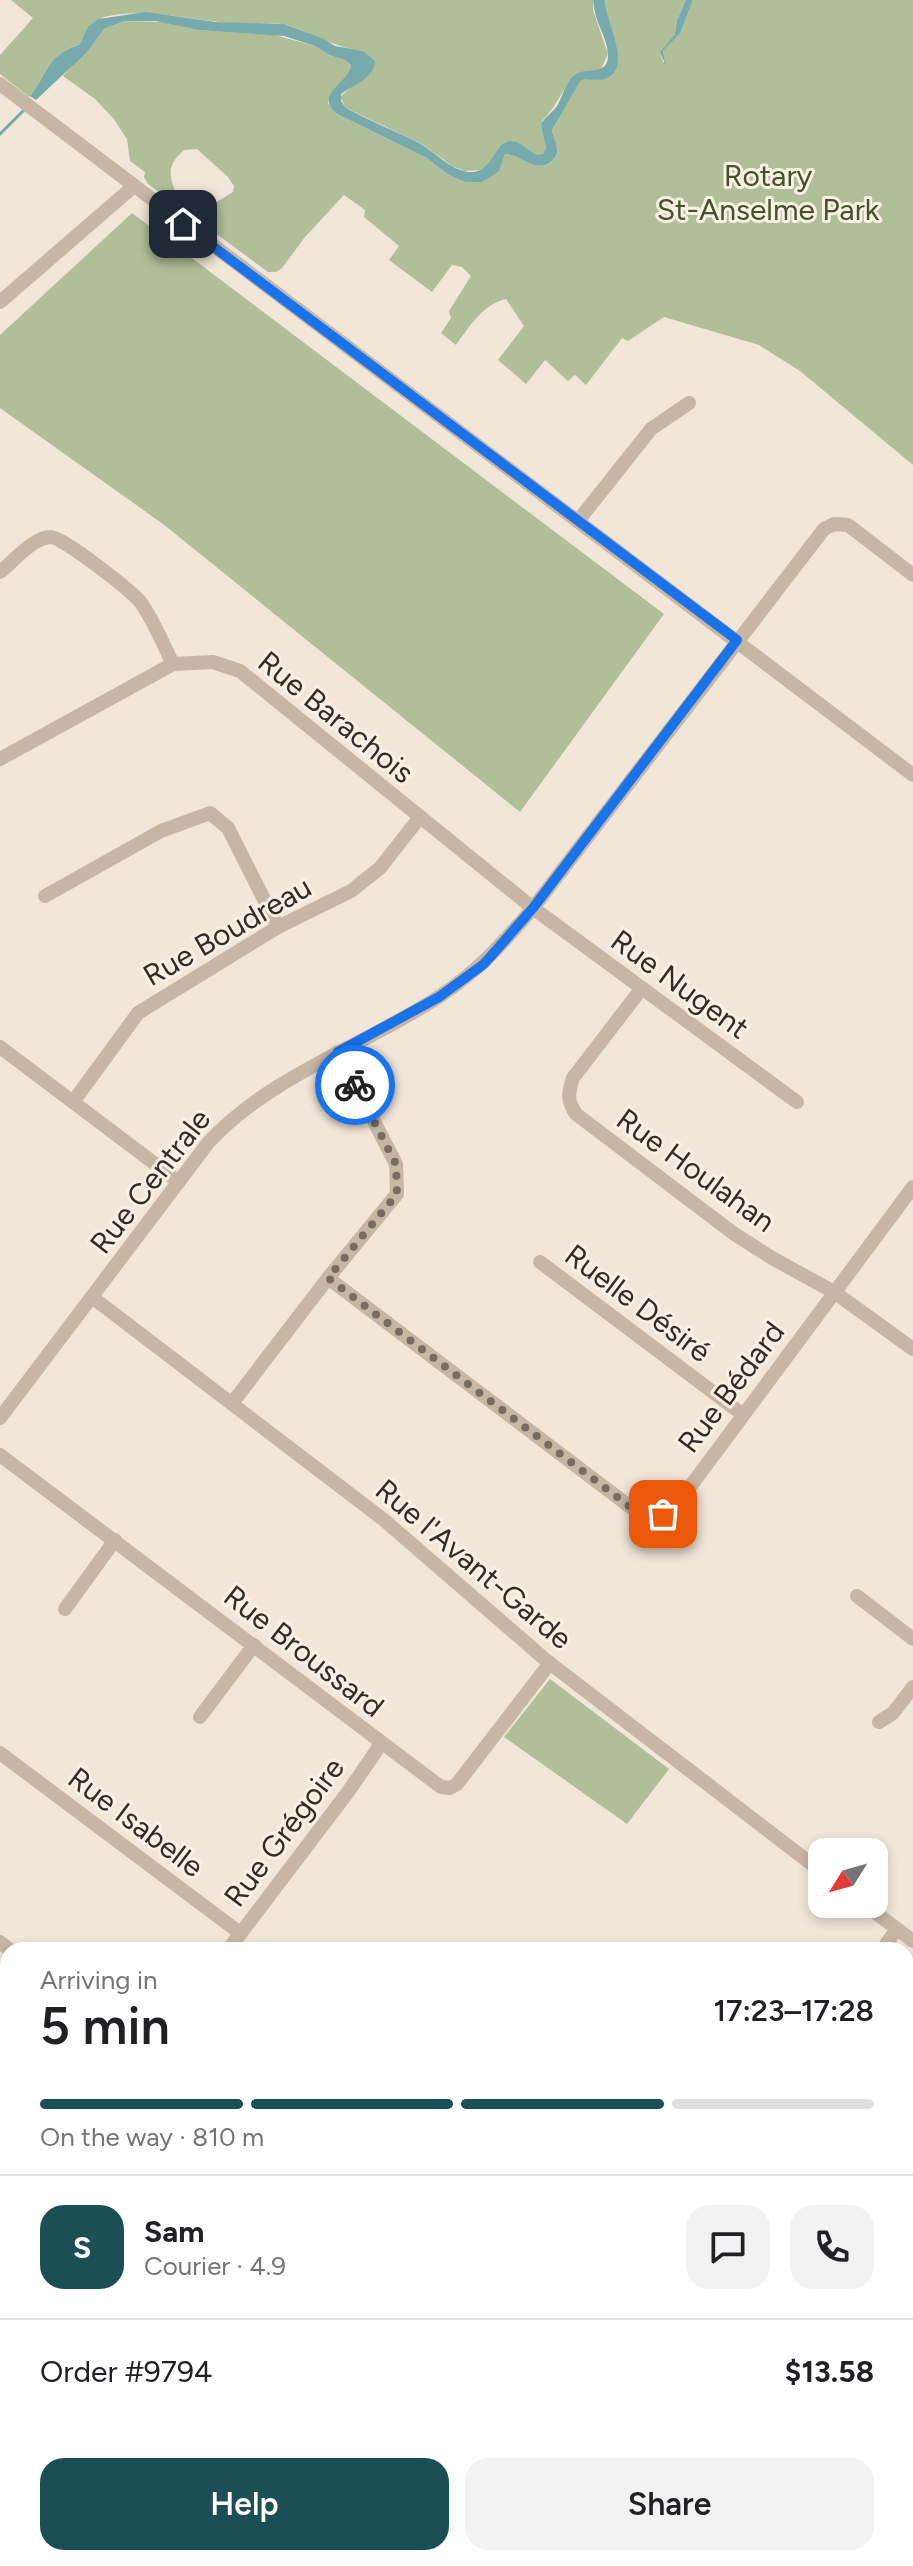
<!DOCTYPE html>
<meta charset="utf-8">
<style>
body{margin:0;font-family:Figtree,sans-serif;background:#f2f2f2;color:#202124;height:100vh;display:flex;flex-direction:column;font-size:30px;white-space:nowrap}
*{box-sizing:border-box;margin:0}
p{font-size:26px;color:#757577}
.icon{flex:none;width:44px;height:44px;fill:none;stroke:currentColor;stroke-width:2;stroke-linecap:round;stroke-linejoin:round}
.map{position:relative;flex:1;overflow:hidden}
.sheet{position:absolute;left:0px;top:1942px;width:914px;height:624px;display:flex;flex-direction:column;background:#fff;border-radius:24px 24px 0 0;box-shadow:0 4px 12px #0003}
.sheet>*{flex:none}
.needle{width:52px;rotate:233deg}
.tools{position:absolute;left:808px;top:1838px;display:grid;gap:16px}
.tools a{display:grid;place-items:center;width:80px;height:80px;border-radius:16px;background:#fff;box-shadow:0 4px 12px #0003;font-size:40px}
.pin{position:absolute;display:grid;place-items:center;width:68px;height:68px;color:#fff;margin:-34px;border-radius:16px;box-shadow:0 4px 12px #0006}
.courier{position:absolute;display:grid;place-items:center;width:80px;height:80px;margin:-40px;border:6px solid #1a73e8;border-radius:50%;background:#fff;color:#222;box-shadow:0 2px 10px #0007}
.head em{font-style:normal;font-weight:600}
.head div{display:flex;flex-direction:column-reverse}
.head{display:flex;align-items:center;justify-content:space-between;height:136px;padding:0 40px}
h1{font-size:52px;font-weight:600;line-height:60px}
.bar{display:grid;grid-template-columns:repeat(4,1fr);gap:12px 8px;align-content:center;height:96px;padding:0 40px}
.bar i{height:10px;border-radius:6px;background:#e0e0e0}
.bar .active{background:#1c4f55}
.bar p{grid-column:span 4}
.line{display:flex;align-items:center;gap:20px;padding:0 40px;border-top:2px solid #e0e0e0}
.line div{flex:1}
.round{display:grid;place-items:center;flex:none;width:84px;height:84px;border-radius:24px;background:#f2f2f2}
.button{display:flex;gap:16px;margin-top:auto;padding:16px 40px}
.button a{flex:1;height:92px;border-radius:24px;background:#1c4f55;color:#fff;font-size:32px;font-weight:600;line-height:92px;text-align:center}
.button a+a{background:#f2f2f2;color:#202124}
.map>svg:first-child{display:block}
.green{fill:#b1bf99}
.water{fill:#77aaad}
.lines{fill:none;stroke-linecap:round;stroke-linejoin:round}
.stream{stroke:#77aaad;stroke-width:3}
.minor{stroke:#c8b6a4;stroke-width:14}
.done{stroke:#766c64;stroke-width:8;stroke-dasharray:0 14.4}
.route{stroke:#1a73e8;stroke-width:10}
.labels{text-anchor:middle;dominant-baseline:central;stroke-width:6;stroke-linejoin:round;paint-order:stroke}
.park-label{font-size:30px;fill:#42522a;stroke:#f9f0e4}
.street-label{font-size:30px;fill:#342b26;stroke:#f9f0e4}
</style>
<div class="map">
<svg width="913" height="2566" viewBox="0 0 913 2566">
<rect width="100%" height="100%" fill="#f1e6d8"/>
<g class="green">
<path d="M11 0H594L593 10 608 54 601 69C593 72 584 70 577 75 564 84 557 107 542 121L546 148 543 154 538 156 517 143 482 170 464 171 452 166 422 144 346 108 340 97 355 83 363 80V51C336 48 313 34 287 25 277 22 246 24 232 23 189 20 147 7 104 17 89 22 88 33 80 44 48 55 49 71 29 97L0 74V55L33 18Z"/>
<path d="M605 0H686L677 20 675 34 660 52 663 62H665L663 51 680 34 693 0H913V465L800 371 759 345 664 317 628 341 622 338 586 385 575 375 568 381 545 360 526 384 498 360 524 326 506 299C483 304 469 327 456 345L441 333 451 318 449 311 471 276 462 267 452 265 432 292 389 260 399 246 364 217 365 210 344 195 305 237 282 268 276 272H268L203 224 210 206 233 192 234 186 228 177 197 149 184 150C166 166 169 175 177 196L172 202 148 184 144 177 145 172 130 161 127 139 113 118 95 99 63 76 104 29 124 21 163 22 198 30 275 35 315 46 329 55 345 60 351 65C350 79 332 88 328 103L337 114 427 158 447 174 465 182H482L494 175 500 167 505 154C520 154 539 176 553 160 556 157 558 153 557 149 557 142 553 137 552 130L581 80 609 77C629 52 606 28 605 0Z"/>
<polygon points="132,213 664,614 520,812 163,524 0,408 0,335"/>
<polygon points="550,1679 669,1769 627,1824 504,1737"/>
<polygon points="0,2307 8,2313 8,2558 322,2558 332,2566 0,2566"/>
</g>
<g class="water">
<path d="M594 0H605C605 21 633 66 607 78 599 82 589 78 581 80L552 130C553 137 557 142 557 149 558 153 556 157 553 160 538 176 520 154 505 154L499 171 494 175 482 182H465L447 174 427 158 337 114C313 93 349 84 351 65L345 60 329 55 315 46 284 36 198 30 156 21H124L104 29 86 53 36 100 30 96C51 68 46 57 80 44L88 27 98 19 146 12 216 22 284 24 324 39 335 46 363 51 375 61C374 79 354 84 341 94V101L346 108C370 121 395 131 419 143 435 152 449 169 468 172 496 175 493 135 516 142 524 145 530 152 538 155L543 154 546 148 541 124C545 117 552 113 557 106 563 96 566 80 576 74 588 67 609 76 608 54 607 35 592 19 594 0Z"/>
<polygon points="686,0 693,0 680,34 663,51 666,66 660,52 675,34 677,20"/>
</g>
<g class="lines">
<polyline class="stream" points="0,134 26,108"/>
<g class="minor">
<polyline points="0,84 913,775"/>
<polyline points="0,302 134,186"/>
<polyline points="578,521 651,429 689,403"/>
<path d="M0 572C13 562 33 537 51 537 64 538 132 591 141 603 154 621 163 644 173 664"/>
<polyline points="0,759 173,664 213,662 240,671 533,908 797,1102"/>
<polyline points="45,896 161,831 210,813 228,828 278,927"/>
<path d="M642 988 573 1078C568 1093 567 1101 576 1114L733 1233 772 1258 834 1292 913 1349"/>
<polyline points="0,1047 179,1182"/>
<polyline points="73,1102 138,1013 278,927 351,891 380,868 420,817"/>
<polyline points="540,1262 742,1414"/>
<path d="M328 1278 633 1509C652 1517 661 1515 678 1503L913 1187"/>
<polyline points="92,1297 384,1520 547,1661 822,1872"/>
<polyline points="233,1402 328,1278 397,1194 396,1164 338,1052"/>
<path d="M0 1418 208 1143C269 1076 366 1045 440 996 477 972 505 941 533 908L824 529 834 524 848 525 913 575"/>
<polyline points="0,1455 441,1787 450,1788 457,1784 550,1663"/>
<polyline points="857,1596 913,1639"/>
<polyline points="65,1609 115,1540"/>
<polyline points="200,1717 254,1645"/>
<polyline points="879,1722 893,1713 913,1687"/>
<polyline points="0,1753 240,1933"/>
<polyline points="864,1904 913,1941"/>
<polyline points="0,1942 10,1950"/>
<polyline points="228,1950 348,1792 381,1744"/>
<polyline points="882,1950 897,1929"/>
<polyline points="0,2006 8,2000"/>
<polyline points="906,2130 913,2136"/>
<polyline points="906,2196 913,2187"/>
<polyline points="0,2210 8,2216"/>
<polyline points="906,2299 913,2303"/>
<polyline points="0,2449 8,2455"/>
<polyline points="906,2459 913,2456"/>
<polyline points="461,2558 470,2566"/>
<polyline points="727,2558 738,2566"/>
<polyline points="4,2566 8,2555"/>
</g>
</g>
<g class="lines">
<polyline class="done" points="355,1085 396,1164 397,1194 328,1278 633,1509 649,1516 663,1514"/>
<polyline class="route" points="183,224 737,640 533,908 484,964 439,997 338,1052 355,1085"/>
</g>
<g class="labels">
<g class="park-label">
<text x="768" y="175">Rotary<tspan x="768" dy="34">St-Anselme Park</tspan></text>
</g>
<g class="street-label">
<text transform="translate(336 717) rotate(39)">Rue Barachois</text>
<text transform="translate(227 931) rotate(-30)">Rue Boudreau</text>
<text transform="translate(680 984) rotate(36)">Rue Nugent</text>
<text transform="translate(696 1170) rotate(36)">Rue Houlahan</text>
<text transform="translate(150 1181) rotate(-52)">Rue Centrale</text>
<text transform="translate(638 1303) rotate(37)">Ruelle Désiré</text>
<text transform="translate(731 1387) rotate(-53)">Rue Bédard</text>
<text transform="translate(474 1564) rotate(40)">Rue l'Avant-Garde</text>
<text transform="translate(304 1651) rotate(38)">Rue Broussard</text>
<text transform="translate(136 1822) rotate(37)">Rue Isabelle</text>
<text transform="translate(284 1832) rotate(-53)">Rue Grégoire</text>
</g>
</g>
</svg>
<div class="tools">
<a><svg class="needle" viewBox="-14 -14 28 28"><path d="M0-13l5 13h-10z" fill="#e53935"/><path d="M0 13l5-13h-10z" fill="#757577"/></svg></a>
</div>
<div class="pin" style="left:663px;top:1514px;background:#ea580c"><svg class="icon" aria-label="bag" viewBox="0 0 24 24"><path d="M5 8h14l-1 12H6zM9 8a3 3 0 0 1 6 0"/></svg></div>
<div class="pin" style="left:183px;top:224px;background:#1f2937"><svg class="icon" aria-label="home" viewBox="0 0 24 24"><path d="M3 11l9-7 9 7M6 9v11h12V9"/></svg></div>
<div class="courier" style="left:355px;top:1085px"><svg class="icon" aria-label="bike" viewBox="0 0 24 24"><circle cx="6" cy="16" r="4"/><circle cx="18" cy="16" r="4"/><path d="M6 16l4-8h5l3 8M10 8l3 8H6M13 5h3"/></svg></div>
<section class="sheet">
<div class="head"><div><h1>5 min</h1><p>Arriving in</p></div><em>17:23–17:28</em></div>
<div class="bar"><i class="active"></i><i class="active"></i><i class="active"></i><i></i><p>On the way · 810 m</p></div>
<div class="line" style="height:144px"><b class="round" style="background:#1c4f55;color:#fff">S</b><div><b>Sam</b><p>Courier · 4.9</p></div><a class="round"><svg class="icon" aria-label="chat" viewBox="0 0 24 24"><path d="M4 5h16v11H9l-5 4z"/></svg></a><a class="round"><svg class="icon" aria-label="phone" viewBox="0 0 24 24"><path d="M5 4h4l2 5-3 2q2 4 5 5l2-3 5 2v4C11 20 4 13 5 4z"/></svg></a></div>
<div class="line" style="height:104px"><div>Order #9794</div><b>$13.58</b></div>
<div class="button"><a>Help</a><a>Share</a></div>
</section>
</div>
